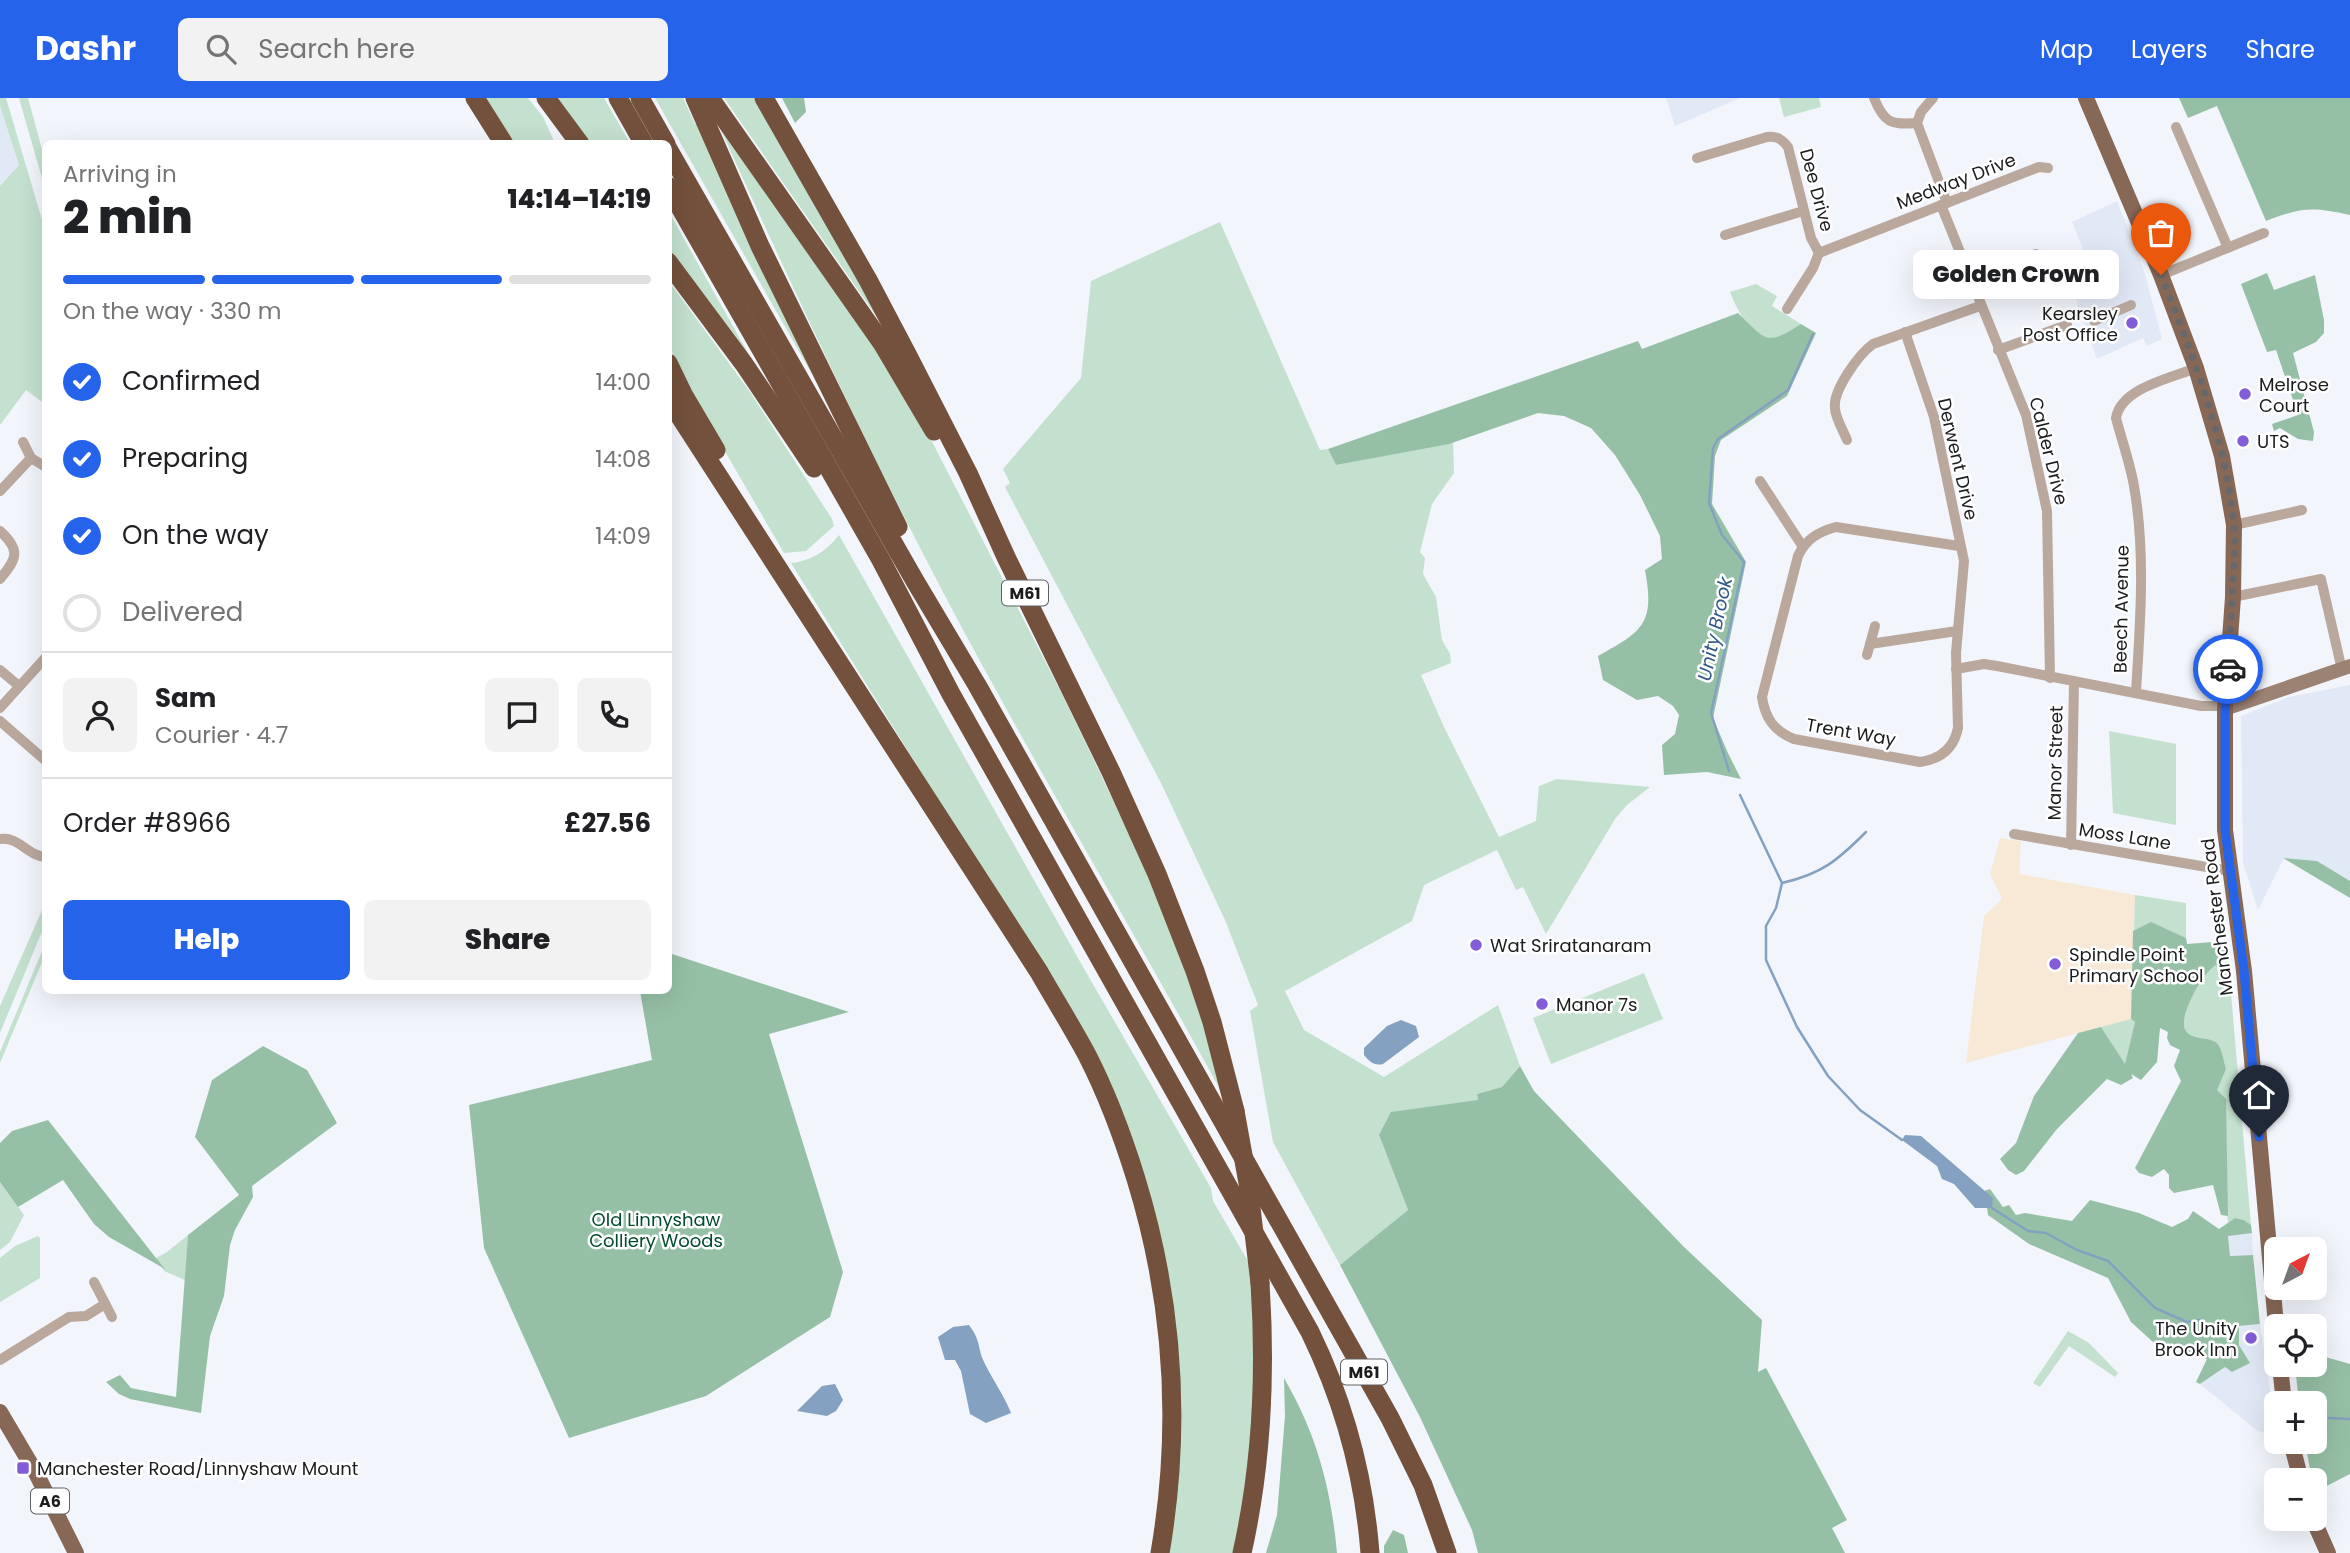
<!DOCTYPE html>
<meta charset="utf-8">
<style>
body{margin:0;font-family:Poppins,sans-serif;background:#f2f2f2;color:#202124;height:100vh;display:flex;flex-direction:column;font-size:26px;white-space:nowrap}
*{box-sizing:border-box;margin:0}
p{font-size:23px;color:#757577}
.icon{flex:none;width:38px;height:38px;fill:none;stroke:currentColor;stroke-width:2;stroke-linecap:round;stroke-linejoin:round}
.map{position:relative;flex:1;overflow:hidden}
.details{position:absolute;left:42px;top:42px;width:630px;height:854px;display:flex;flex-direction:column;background:#fff;border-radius:10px;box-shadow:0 7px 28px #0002}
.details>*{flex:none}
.needle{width:46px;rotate:41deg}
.controls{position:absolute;left:2264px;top:1139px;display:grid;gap:14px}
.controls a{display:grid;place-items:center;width:63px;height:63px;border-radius:10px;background:#fff;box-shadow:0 7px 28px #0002;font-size:35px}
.pin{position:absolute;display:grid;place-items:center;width:60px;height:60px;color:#fff;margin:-72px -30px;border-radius:50% 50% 50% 0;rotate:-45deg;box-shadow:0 0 7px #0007}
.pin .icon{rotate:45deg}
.courier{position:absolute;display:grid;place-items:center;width:70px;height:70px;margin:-35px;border:5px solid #2563eb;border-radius:50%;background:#fff;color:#222;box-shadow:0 2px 9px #0007}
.bubble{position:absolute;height:49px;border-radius:10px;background:#fff;box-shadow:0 7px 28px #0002;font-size:23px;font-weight:800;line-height:49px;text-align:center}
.headline em{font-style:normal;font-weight:800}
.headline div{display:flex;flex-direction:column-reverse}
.headline{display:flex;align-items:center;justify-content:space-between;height:119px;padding:0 21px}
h1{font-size:46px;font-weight:800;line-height:52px}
.bar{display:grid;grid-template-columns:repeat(4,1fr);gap:10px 7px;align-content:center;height:84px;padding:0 21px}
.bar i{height:9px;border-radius:5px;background:#e0e0e0}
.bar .current{background:#2563eb}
.bar p{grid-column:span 4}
.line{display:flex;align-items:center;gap:18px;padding:0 21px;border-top:2px solid #e0e0e0}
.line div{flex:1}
.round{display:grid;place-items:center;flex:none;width:74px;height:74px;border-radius:10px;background:#f2f2f2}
ol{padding:0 21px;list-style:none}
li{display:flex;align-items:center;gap:21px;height:77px}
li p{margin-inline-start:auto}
li .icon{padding:7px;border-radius:50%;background:#2563eb;color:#fff;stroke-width:4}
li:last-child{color:#757577}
li i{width:38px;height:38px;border:4px solid #e0e0e0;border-radius:50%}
.action{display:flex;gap:14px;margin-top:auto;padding:14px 21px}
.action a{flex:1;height:80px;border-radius:10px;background:#2563eb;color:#fff;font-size:28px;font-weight:800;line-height:80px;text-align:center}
.action a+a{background:#f2f2f2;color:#202124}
header{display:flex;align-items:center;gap:42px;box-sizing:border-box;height:98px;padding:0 35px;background:#2563eb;color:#fff}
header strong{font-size:33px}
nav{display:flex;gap:38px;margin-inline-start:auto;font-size:24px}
.search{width:490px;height:63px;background:#f2f2f2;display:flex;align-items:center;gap:18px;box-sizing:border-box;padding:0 24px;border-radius:10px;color:#757577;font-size:26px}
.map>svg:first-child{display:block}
.built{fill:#e2e9f6}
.education{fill:#f8e9d6}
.green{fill:#c3e1ce}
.forest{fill:#96c0a6}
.water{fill:#84a1c1}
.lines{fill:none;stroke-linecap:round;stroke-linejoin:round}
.stream{stroke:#84a1c1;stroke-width:2.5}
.street{stroke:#baa89d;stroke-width:10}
.secondary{stroke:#9c8273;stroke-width:14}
.primary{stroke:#876755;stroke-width:16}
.highway{stroke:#74513c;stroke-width:19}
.highway-bridge{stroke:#74513c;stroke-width:19}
.done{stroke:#66686b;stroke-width:7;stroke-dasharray:0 12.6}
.route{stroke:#2563eb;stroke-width:9}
.poi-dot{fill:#835dd7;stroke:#fff;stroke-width:2.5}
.labels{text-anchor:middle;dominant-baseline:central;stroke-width:5;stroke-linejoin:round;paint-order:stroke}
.shield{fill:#fff;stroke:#5f6062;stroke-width:2}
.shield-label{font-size:16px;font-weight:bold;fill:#1b1c1e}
.street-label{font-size:18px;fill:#1b1c1e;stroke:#fff}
.poi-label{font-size:18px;fill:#1b1c1e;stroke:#fff;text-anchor:start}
.park-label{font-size:18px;fill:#004c2c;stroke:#fff}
.water-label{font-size:19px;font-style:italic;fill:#2f5985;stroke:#fff}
</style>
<header>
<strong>Dashr</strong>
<div class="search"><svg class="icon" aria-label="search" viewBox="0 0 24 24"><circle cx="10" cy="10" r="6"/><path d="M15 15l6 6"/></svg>Search here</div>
<nav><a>Map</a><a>Layers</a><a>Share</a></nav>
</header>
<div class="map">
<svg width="2350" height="1455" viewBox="0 0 2350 1455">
<rect width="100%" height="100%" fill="#f2f5fb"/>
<g class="built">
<polygon points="1666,0 1740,0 1675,28"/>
<polygon points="0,8 19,67 0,88"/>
<polygon points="2117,103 2145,176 2162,241 2147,248 2143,240 2097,261 2072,191 2095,179 2072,124"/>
<polygon points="2350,587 2350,783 2317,763 2284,760 2258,812 2243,765 2241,618 2289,599"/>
<polygon points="2252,1135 2253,1157 2230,1158 2228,1137"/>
<polygon points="2260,1226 2277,1338 2258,1333 2200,1286 2225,1269 2250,1265 2239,1247 2238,1228"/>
</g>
<polygon class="education" points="2000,740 2021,743 2019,776 2135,797 2131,921 1966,965 1984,818 2002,801 1990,776"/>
<g class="green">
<polygon points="0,0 6,0 45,132 46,307 26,292 0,327 0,88 19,67 0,8"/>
<polygon points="19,0 28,0 45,62 45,91"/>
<polygon points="482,0 528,0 543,19 555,45 511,45"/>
<polygon points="555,0 604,0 630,45 590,45"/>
<polygon points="655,0 683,0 695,26 698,25 821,292"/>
<polygon points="724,0 756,0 893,242"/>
<polygon points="1779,0 1819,0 1821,9 1784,19"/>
<path d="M715 19 856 218 927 334 1063 598 1157 794 1209 933 1221 993C1130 827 1033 664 944 496 862 340 788 180 715 19Z"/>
<polygon points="669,114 767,289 669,155"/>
<polygon points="1220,124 1320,352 1328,351 1336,367 1453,344 1454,375 1432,406 1420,454 1425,460 1423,476 1436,499 1442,542 1450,556 1451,565 1421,577 1444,629 1499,739 1536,723 1539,688 1557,681 1650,689 1627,707 1615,721 1546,836 1523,789 1516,792 1497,752 1424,787 1412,823 1285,893 1304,932 1384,979 1498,907 1520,968 1502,989 1477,996 1478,1002 1379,1037 1408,1112 1340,1167 1273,1044 1250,913 1258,907 1225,822 1161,685 1005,389 1010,385 1003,371 1081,280 1091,183"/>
<polygon points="668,182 750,294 832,421 834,428 806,453 784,455 705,319 669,248"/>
<path d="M1756 186 1777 198 1772 208 1801 226C1794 231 1785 240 1776 240 1752 243 1737 212 1730 194Z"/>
<path d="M839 437 1087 876 1211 1090 1213 1103 1252 1170 1256 1343 1235 1455H1165L1176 1394 1149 1101 1030 849 791 465C813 462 825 454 839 437Z"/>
<polygon points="2109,633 2176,646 2176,727 2113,715"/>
<polygon points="2135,797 2186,805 2186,840 2151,825 2134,833"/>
<polygon points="45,805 45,826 0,935 0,908"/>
<polygon points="45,846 45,857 0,965 0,954"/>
<path d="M2228 861 2251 1127 2244 1122 2235 1120 2228 1125 2216 992 2226 971C2224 964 2222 950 2217 945 2209 938 2193 943 2186 933 2177 921 2200 882 2209 873 2214 867 2222 864 2228 861Z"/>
<polygon points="1644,875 1663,921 1551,966 1533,920"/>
<polygon points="2131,921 2135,924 2125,967 2101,929"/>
<polygon points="0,1084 24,1117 10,1144 0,1152"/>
<polygon points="188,1137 185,1182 164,1173 156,1160 167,1154"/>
<polygon points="38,1138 40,1140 40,1180 0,1204 0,1160 15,1148"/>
<polygon points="2068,1233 2089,1245 2118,1275 2115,1279 2069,1248 2040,1289 2033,1285"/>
</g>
<g class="forest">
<polygon points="782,0 804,0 806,14 795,25"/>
<path d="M2179 0H2350V117C2312 109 2302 109 2266 123L2217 8 2188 20Z"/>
<polygon points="2267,175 2274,192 2315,177 2324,222 2324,235 2316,244 2293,255 2314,334 2313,343 2298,341 2280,330 2274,333 2272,326 2298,317 2276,252 2267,254 2241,186"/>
<path d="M1738 215C1766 242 1766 249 1801 226L1816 235 1787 298 1721 342 1715 358 1712 406 1746 464 1713 620 1727 653 1741 681 1707 674 1664 677 1662 647 1675 636 1679 617 1673 608 1658 598 1637 602 1603 582 1598 558C1643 533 1655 526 1645 472L1662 461 1660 438 1640 397 1615 357 1591 330 1564 318 1538 315 1449 346 1336 367 1328 351 1638 243 1642 251Z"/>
<polygon points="2283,760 2317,763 2350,783 2350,800"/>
<path d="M2151 824 2186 840 2187 846 2226 843 2228 861C2222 864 2214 867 2209 873 2200 882 2177 921 2186 933 2193 943 2209 938 2217 945 2222 950 2224 964 2226 971L2217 992 2226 1001 2228 1118 2221 1117 2213 1087 2174 1095 2169 1090V1077L2164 1071 2152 1079 2139 1075 2135 1070 2181 983 2174 968 2180 952 2170 947 2167 940 2168 934 2160 930 2157 964 2141 982 2131 976 2133 980 2121 987 2107 981 2057 1031 2024 1073 2016 1077 2008 1072 2000 1061 2016 1045 2034 998 2078 935 2101 929 2125 966 2135 924 2131 921 2133 833Z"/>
<polygon points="669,855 849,914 769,936 843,1174 830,1219 706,1298 569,1340 484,1150 469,1007 652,962 640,893 668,892"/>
<polygon points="263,948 307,972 337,1025 252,1088 253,1099 235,1132 230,1147 224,1198 210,1238 201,1315 130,1301 119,1296 106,1284 120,1277 131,1290 176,1299 188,1137 239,1097 195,1039 212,982"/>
<polygon points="1520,968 1534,993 1684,1149 1762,1222 1758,1274 1766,1270 1847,1422 1832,1430 1845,1455 1478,1455 1472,1432 1420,1319 1340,1167 1408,1112 1379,1037 1391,1014 1478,1002 1477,996 1502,989"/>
<polygon points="48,1022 156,1160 165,1171 109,1139 94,1126 63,1082 18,1109 0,1084 0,1045 12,1033"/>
<polygon points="1990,1091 2003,1109 2009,1107 2016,1117 2025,1115 2072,1123 2090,1102 2139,1115 2172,1129 2188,1121 2193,1113 2219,1131 2235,1120 2244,1122 2251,1127 2252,1135 2228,1138 2230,1158 2253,1157 2260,1226 2239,1228 2239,1247 2250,1265 2232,1274 2225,1269 2200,1286 2196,1284 2207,1261 2153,1244 2131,1224 2108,1180 2029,1146 1988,1117 1987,1110 1992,1110 1984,1093"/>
<polygon points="2315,1256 2350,1266 2350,1376 2315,1394 2315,1382 2312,1382 2305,1344 2315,1344 2315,1306 2299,1305 2295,1267 2315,1267"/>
<path d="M1284 1280C1317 1337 1331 1390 1337 1455H1266L1277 1417 1285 1318Z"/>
<polygon points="1393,1432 1404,1437 1408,1455 1384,1455 1384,1448"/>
</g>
<g class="water">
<path d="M1401 922 1416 928 1419 939 1383 966C1374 968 1370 964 1364 957V950L1387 928Z"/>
<polygon points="1905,1037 1921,1038 1993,1100 1992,1110 1975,1110 1954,1086 1942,1081 1937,1068 1902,1042"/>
<path d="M969 1227C981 1243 977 1248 984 1264 992 1281 1004 1297 1011 1315L986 1325 970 1316 961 1273 955 1262H945L938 1239 953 1229Z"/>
<polygon points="835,1286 843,1302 836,1313 827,1318 797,1313 822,1288"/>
</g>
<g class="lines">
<g class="stream">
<polyline points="1729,673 1711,615 1744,464 1722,437 1709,405 1713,350 1718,341 1788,292 1813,236"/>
<polyline points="1740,697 1782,785 1776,810 1766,828 1766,862 1797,929 1828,978 1860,1012 1902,1042"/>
<path d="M1782 785C1822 776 1838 762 1866 734"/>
<polyline points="1992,1110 2028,1133 2046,1135 2077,1152 2108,1163 2155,1210 2187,1224 2200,1222 2223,1235"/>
<polyline points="2329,1320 2350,1321"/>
</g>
<g class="street">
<path d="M1874 0C1884 25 1891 27 1917 25"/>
<polyline points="1933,0 1921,14 1917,25 1947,105"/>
<polyline points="2176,29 2228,150"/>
<path d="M1697 60 1767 39C1777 38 1782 41 1788 49L1811 140 1819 155"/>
<polyline points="1941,107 2026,317 2047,413 2050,580"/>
<polyline points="1725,137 1803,113"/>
<polyline points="2161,177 2264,135"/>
<polyline points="1970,182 2036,156"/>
<polyline points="1787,211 1813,170 1819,155 2039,69 2048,70"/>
<polyline points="2094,223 2131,207"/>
<path d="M1905 234 1934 319 1964 463 1956 555 1958 630C1954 650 1941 661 1920 664L1794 641C1774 633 1765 620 1762 599L1798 458C1806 441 1818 434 1836 429L1959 448"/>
<polyline points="1998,252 2067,227"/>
<path d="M1847 342C1843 332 1836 321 1835 311 1832 293 1859 256 1873 246L1980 208"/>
<polyline points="23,344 31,360 46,369"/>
<polyline points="1760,383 1803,449"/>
<polyline points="0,393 31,360"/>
<polyline points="2234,427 2302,412"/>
<path d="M0 433C21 452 17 461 0 481"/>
<polyline points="2233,499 2321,481 2342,572"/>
<polyline points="1870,546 1957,533"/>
<polyline points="1867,557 1875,528"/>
<polyline points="1956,571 1984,566 1997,568 2201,608 2225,608"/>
<polyline points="0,572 19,588"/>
<path d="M2136 594C2140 526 2146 457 2134 388 2130 365 2122 343 2116 320 2121 290 2171 280 2196 270"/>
<polyline points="0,610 46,559"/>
<polyline points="0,623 46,663"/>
<polyline points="2014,736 2230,773"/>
<path d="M0 741C19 738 27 758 46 759"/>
<polyline points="2071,747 2074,585"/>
<polyline points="94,1184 112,1219"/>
<polyline points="0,1262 69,1219 86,1218 105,1206"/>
</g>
<polyline class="secondary" points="2225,611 2350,568"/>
<g class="primary">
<polyline points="2086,0 2161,177 2196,270 2222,358 2234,427 2233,499 2225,611 2225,732 2244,873 2277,1238"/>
<polyline points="2280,1267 2284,1306"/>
<polyline points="0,1314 36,1375 76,1455"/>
<polyline points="2291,1344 2301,1382"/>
<polyline points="2313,1421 2328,1455"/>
</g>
<g class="highway">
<polyline points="475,0 504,46"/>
<polyline points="546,0 580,46"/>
<polyline points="618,0 644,46"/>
<polyline points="640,0 666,46"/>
<polyline points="695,0 760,148 898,429"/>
<polyline points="710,0 882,245 934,333"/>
<polyline points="764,0 868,182 908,258 968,375 1006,459 1111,674 1157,776 1195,873 1212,924 1235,1013"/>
<polyline points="668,51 915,483 977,587 1390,1320 1423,1387 1447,1455"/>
<path d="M668 88 881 462 951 596 1310 1234C1344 1304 1364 1377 1370 1455"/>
<polyline points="668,164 744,266 814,370"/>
<polyline points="668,265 683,296 716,352"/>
<path d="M668 300 1039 874C1055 902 1072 929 1087 957 1107 996 1123 1039 1136 1081 1174 1205 1182 1327 1160 1455"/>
<path d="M1242 1455C1262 1366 1266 1276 1260 1185"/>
</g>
<polyline class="highway-bridge" points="1235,1013 1248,1085 1260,1185"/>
</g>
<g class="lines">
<path class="done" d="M2161 177C2195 263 2231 354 2235 447L2228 571"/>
<polyline class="route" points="2228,571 2225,611 2225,732 2244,873 2259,1039"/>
</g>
<g class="poi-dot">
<circle cx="2132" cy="225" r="7"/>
<circle cx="2245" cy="296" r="7"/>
<circle cx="2243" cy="343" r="7"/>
<circle cx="1476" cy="847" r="7"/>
<circle cx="2055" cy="866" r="7"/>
<circle cx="1542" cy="906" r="7"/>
<circle cx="2251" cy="1240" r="7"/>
<rect x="16" y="1363" width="14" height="14" rx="3.5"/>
</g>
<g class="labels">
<g class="shield">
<rect x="1002" y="482.5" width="46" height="25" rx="5"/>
<rect x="1341" y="1261.5" width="46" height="25" rx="5"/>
<rect x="31" y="1390.5" width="38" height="25" rx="5"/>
</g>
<g class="shield-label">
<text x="1025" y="495">M61</text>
<text x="1364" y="1274">M61</text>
<text x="50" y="1403">A6</text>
</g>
<g class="street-label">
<text transform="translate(1956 83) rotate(-21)">Medway Drive</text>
<text transform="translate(1817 92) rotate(75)">Dee Drive</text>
<text transform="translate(2049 353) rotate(76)">Calder Drive</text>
<text transform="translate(1958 361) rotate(77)">Derwent Drive</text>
<text transform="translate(2121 511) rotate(-89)">Beech Avenue</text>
<text transform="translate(1851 634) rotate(10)">Trent Way</text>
<text transform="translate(2055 665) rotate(-89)">Manor Street</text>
<text transform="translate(2125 738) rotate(9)">Moss Lane</text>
<text transform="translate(2217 819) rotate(-97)">Manchester Road</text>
</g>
<g class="poi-label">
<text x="2118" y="215" text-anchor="end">Kearsley<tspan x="2118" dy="21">Post Office</tspan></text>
<text x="2259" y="286">Melrose<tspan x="2259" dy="21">Court</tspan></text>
<text x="2257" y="343">UTS</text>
<text x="1490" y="847">Wat Sriratanaram</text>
<text x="2069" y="856">Spindle Point<tspan x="2069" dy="21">Primary School</tspan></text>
<text x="1556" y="906">Manor 7s</text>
<text x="2237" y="1230" text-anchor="end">The Unity<tspan x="2237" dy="21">Brook Inn</tspan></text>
<text x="37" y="1370">Manchester Road/Linnyshaw Mount</text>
</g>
<g class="park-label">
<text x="656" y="1121">Old Linnyshaw<tspan x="656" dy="21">Colliery Woods</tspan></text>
</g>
<g class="water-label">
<text transform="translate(1715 531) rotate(-78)">Unity Brook</text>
</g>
</g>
</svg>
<div class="controls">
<a><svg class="needle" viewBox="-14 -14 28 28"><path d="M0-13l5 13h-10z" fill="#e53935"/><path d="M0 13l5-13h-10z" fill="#757577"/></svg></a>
<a><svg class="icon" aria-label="locate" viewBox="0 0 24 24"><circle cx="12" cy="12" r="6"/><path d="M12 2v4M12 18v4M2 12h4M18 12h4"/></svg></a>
<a>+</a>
<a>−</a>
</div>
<div class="pin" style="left:2161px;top:177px;background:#ea580c"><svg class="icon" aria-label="bag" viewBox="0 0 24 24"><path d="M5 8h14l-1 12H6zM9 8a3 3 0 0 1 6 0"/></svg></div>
<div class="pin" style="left:2259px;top:1039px;background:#1f2937"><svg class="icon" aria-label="home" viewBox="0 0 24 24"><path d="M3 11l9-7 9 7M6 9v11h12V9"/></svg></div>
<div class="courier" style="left:2228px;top:571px"><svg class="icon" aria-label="car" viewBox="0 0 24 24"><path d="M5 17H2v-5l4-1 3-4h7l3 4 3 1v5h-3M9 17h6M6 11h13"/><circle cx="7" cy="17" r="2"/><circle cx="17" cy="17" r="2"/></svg></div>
<div class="bubble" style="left:1913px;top:152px;width:206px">Golden Crown</div>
<section class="details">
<div class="headline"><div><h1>2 min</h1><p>Arriving in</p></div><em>14:14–14:19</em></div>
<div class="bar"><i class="current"></i><i class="current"></i><i class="current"></i><i></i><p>On the way · 330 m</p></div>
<ol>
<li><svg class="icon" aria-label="check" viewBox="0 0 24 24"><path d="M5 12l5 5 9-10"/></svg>Confirmed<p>14:00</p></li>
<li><svg class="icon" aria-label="check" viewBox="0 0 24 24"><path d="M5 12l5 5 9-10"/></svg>Preparing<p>14:08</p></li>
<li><svg class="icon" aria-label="check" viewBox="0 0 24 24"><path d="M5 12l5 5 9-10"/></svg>On the way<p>14:09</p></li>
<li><i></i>Delivered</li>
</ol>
<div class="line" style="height:126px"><a class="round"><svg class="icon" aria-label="person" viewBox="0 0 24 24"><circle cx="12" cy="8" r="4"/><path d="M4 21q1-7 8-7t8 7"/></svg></a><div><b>Sam</b><p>Courier · 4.7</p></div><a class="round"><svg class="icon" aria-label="chat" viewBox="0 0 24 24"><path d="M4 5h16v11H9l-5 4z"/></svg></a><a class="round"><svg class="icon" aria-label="phone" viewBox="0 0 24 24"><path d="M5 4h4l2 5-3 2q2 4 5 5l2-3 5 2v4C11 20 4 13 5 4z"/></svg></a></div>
<div class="line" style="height:91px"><div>Order #8966</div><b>£27.56</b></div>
<div class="action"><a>Help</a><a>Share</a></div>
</section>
</div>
